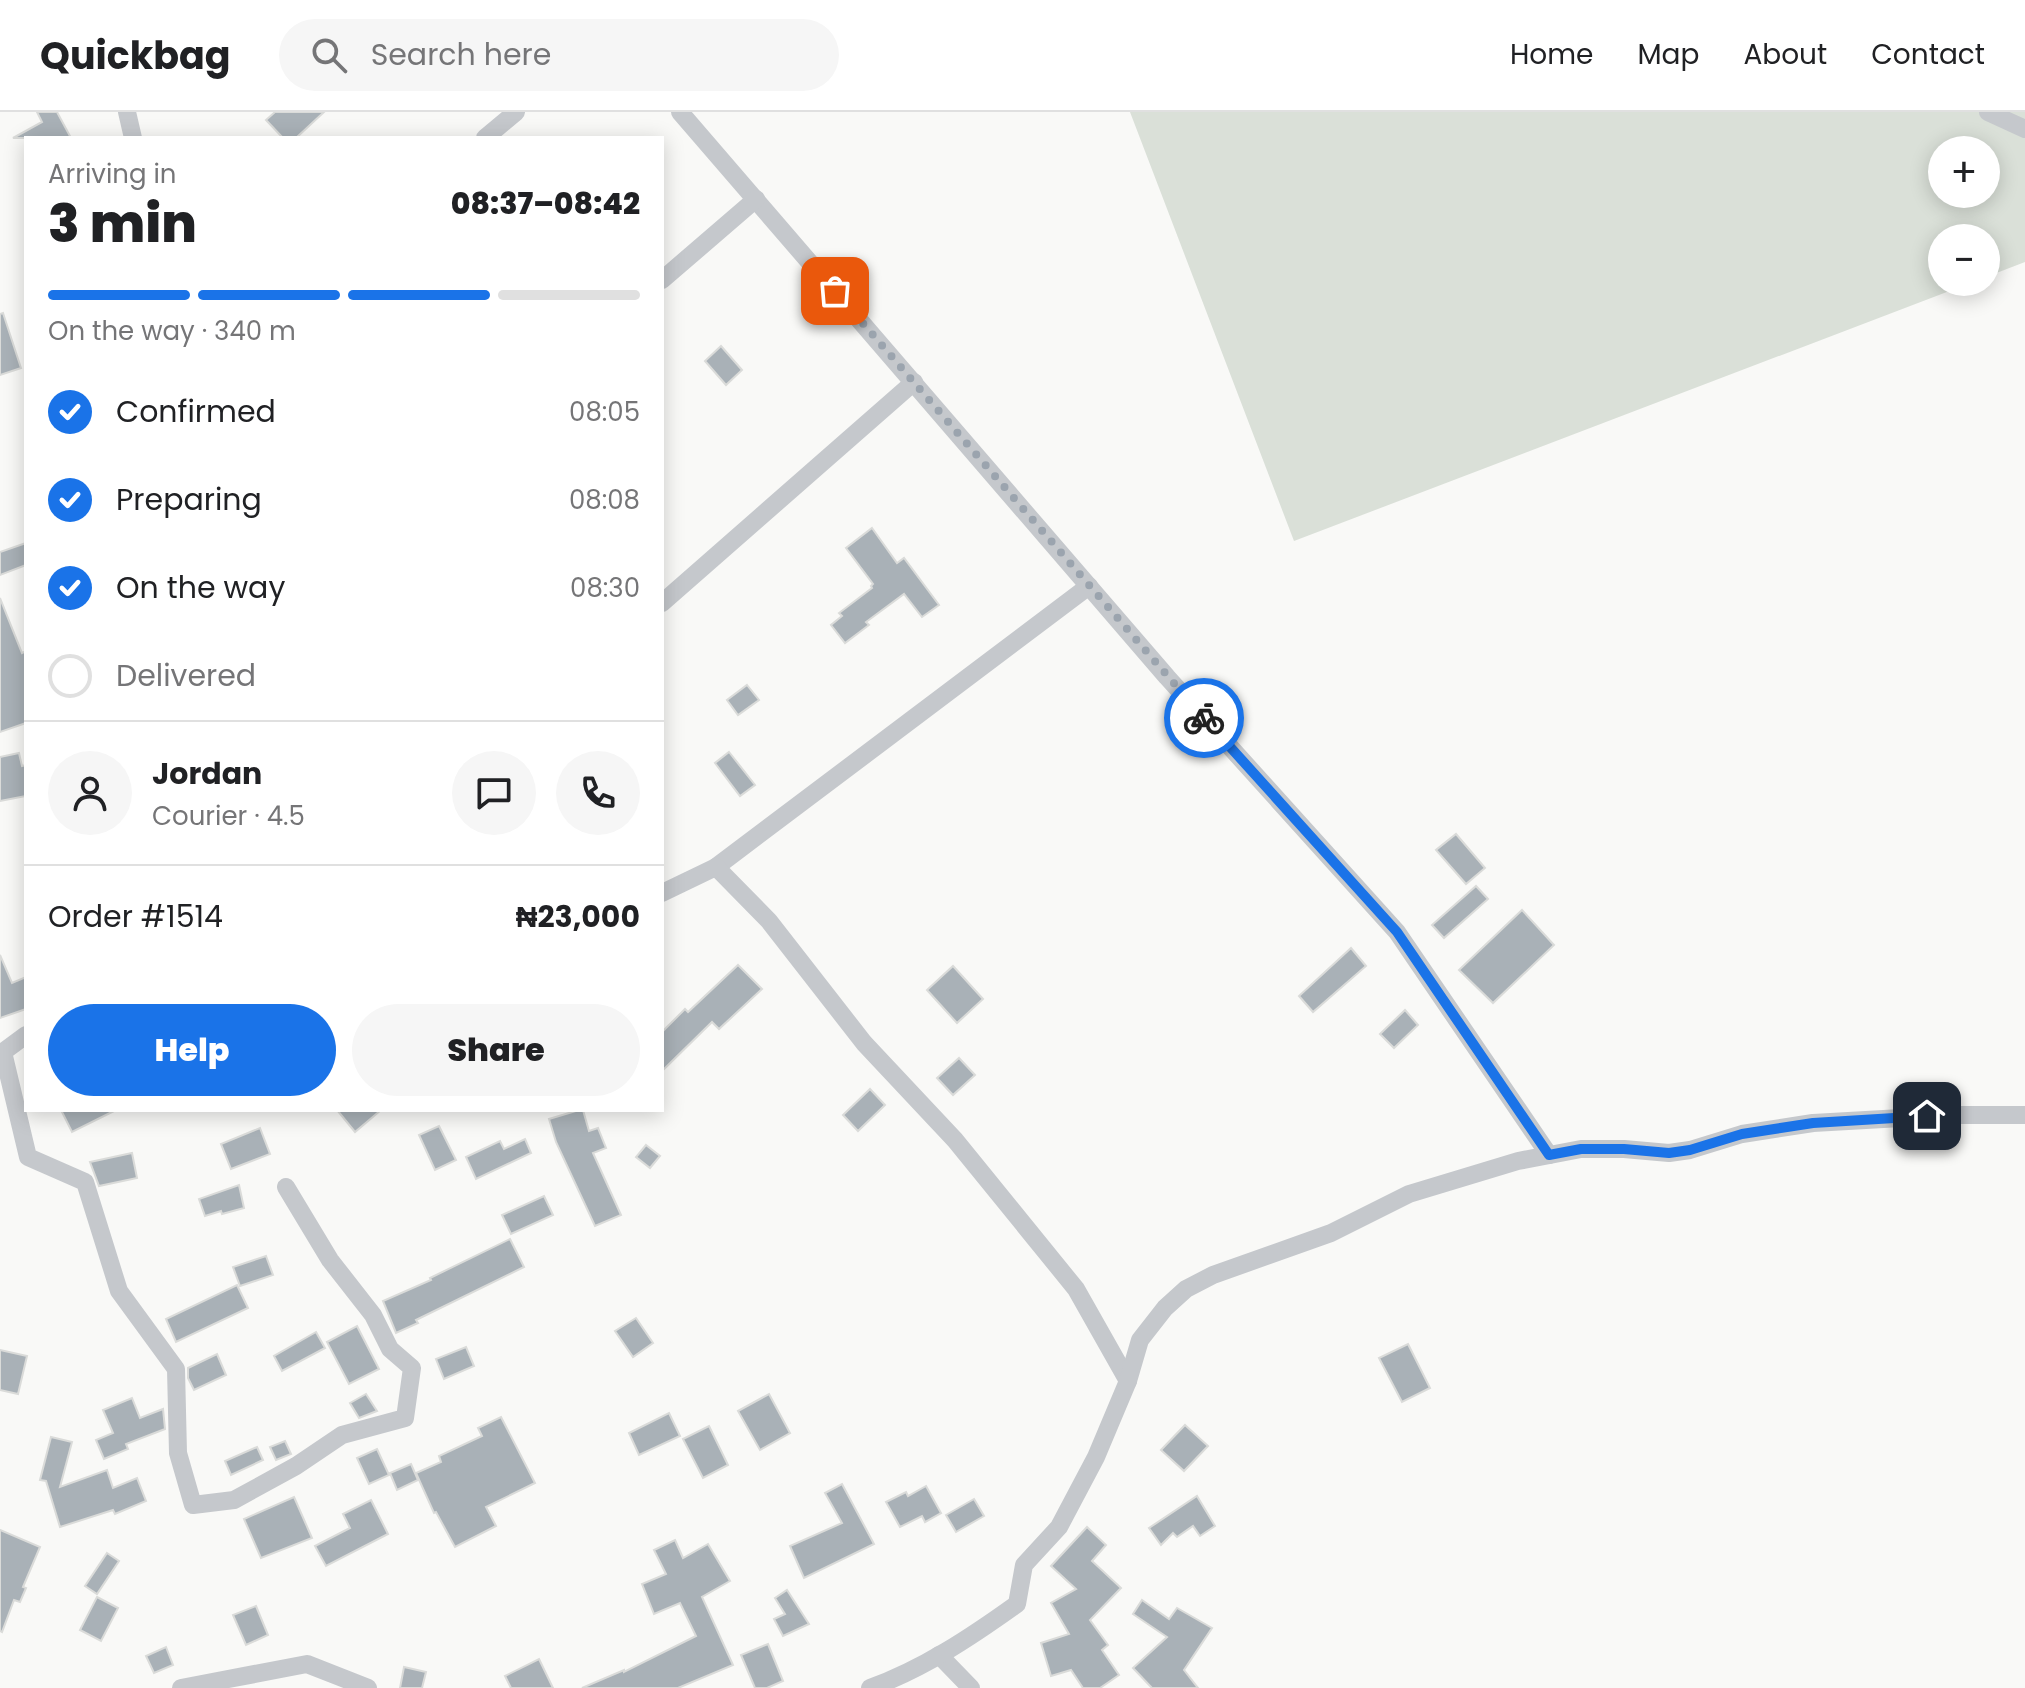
<!DOCTYPE html>
<meta charset="utf-8">
<style>
body{margin:0;font-family:Poppins,sans-serif;background:#f6f6f6;color:#202124;height:100vh;display:flex;flex-direction:column;font-size:30px;white-space:nowrap}
*{box-sizing:border-box;margin:0}
p{font-size:26px;color:#757577}
.icon{flex:none;width:44px;height:44px;fill:none;stroke:currentColor;stroke-width:2;stroke-linecap:round;stroke-linejoin:round}
.map{position:relative;flex:1;overflow:hidden}
.drawer{position:absolute;left:24px;top:24px;width:640px;height:976px;display:flex;flex-direction:column;background:#fff;border-radius:0px;box-shadow:0 4px 20px #0003}
.drawer>*{flex:none}
.fabs{position:absolute;left:1928px;top:24px;display:grid;gap:16px}
.fabs a{display:grid;place-items:center;width:72px;height:72px;border-radius:50%;background:#fff;box-shadow:0 4px 20px #0003;font-size:40px}
.pin{position:absolute;display:grid;place-items:center;width:68px;height:68px;color:#fff;margin:-34px;border-radius:16px;box-shadow:0 4px 12px #0006}
.courier{position:absolute;display:grid;place-items:center;width:80px;height:80px;margin:-40px;border:6px solid #1a73e8;border-radius:50%;background:#fff;color:#222;box-shadow:0 2px 10px #0007}
.summary em{font-style:normal;font-weight:800}
.summary div{display:flex;flex-direction:column-reverse}
.summary{display:flex;align-items:center;justify-content:space-between;height:136px;padding:0 24px}
h1{font-size:52px;font-weight:800;line-height:60px}
.bar{display:grid;grid-template-columns:repeat(4,1fr);gap:12px 8px;align-content:center;height:96px;padding:0 24px}
.bar i{height:10px;border-radius:6px;background:#e0e0e0}
.bar .active{background:#1a73e8}
.bar p{grid-column:span 4}
.line{display:flex;align-items:center;gap:20px;padding:0 24px;border-top:2px solid #e0e0e0}
.line div{flex:1}
.round{display:grid;place-items:center;flex:none;width:84px;height:84px;border-radius:42px;background:#f6f6f6}
ol{padding:0 24px;list-style:none}
li{display:flex;align-items:center;gap:24px;height:88px}
li p{margin-inline-start:auto}
li .icon{padding:8px;border-radius:50%;background:#1a73e8;color:#fff;stroke-width:4}
li:last-child{color:#757577}
li i{width:44px;height:44px;border:4px solid #e0e0e0;border-radius:50%}
.primary-button{display:flex;gap:16px;margin-top:auto;padding:16px 24px}
.primary-button a{flex:1;height:92px;border-radius:48px;background:#1a73e8;color:#fff;font-size:32px;font-weight:800;line-height:92px;text-align:center}
.primary-button a+a{background:#f6f6f6;color:#202124}
header{display:flex;align-items:center;gap:48px;box-sizing:border-box;height:112px;padding:0 40px;background:#fff;border-bottom:2px solid #e0e0e0}
header strong{font-size:38px}
nav{display:flex;gap:44px;margin-inline-start:auto;font-size:28px}
.search{width:560px;height:72px;background:#f6f6f6;display:flex;align-items:center;gap:20px;box-sizing:border-box;padding:0 28px;border-radius:44px;color:#757577;font-size:30px}
.map>svg:first-child{display:block}
.green{fill:#dae0d8;fill-rule:evenodd}
.building{fill:#a9b1b7;stroke:#dadbd9;stroke-width:2}
.lines{fill:none;stroke-linecap:round;stroke-linejoin:round}
.minor{stroke:#c5c8cc;stroke-width:18}
.done{stroke:#9ba4ae;stroke-width:8;stroke-dasharray:0 14.4}
.route{stroke:#1a73e8;stroke-width:10}
</style>
<header>
<strong>Quickbag</strong>
<div class="search"><svg class="icon" aria-label="search" viewBox="0 0 24 24"><circle cx="10" cy="10" r="6"/><path d="M15 15l6 6"/></svg>Search here</div>
<nav><a>Home</a><a>Map</a><a>About</a><a>Contact</a></nav>
</header>
<div class="map">
<svg width="2025" height="1576" viewBox="0 0 2025 1576">
<rect width="100%" height="100%" fill="#f9f9f7"/>
<path class="green" d="M1130 0H2025V150L1986 165V126H1942V170H1973L1294 429ZM1942 38H1986V82H1942Z"/>
<g class="building">
<polygon points="37,0 57,0 71,26 13,26 42,10"/>
<polygon points="275,0 324,0 296,26 283,26 266,8"/>
<polygon points="3,201 21,256 0,263 0,202"/>
<polygon points="721,234 742,258 726,273 705,249"/>
<polygon points="872,416 897,451 904,446 939,493 922,505 904,482 866,510 869,513 845,531 831,513 842,504 839,501 872,476 871,474 873,472 846,436"/>
<polygon points="26,431 26,453 0,463 0,440"/>
<polygon points="0,486 22,541 26,539 26,611 0,620"/>
<polygon points="747,573 759,588 738,603 727,588"/>
<polygon points="729,640 755,673 740,684 715,651"/>
<polygon points="19,641 22,654 26,653 26,684 0,689 0,645"/>
<polygon points="1456,722 1485,756 1466,772 1436,738"/>
<polygon points="1476,774 1488,787 1444,826 1432,813"/>
<polygon points="1522,798 1554,833 1493,891 1459,858"/>
<polygon points="1351,836 1366,854 1313,900 1299,884"/>
<polygon points="0,843 12,871 26,865 26,897 0,906"/>
<polygon points="738,853 762,877 719,917 712,910 662,959 662,920 685,897 688,900"/>
<polygon points="953,854 983,887 957,911 927,878"/>
<polygon points="1405,898 1418,913 1394,936 1380,922"/>
<polygon points="959,946 975,963 953,983 937,966"/>
<polygon points="870,977 885,993 858,1019 843,1003"/>
<polygon points="61,998 116,998 72,1020"/>
<polygon points="337,998 381,998 355,1020"/>
<polygon points="579,998 583,998 589,1019 598,1016 606,1036 593,1041 621,1103 595,1114 556,1030 549,1007"/>
<polygon points="439,1014 456,1048 435,1058 419,1023"/>
<polygon points="260,1016 270,1042 231,1057 221,1032"/>
<polygon points="525,1027 531,1041 476,1067 466,1045 500,1029 504,1037"/>
<polygon points="646,1033 660,1044 650,1056 636,1045"/>
<polygon points="132,1041 137,1066 99,1074 90,1050"/>
<polygon points="239,1073 244,1096 222,1102 221,1099 205,1104 199,1087"/>
<polygon points="544,1084 553,1103 511,1122 502,1103"/>
<polygon points="510,1127 524,1155 416,1208 418,1211 396,1221 383,1189 431,1168 430,1166"/>
<polygon points="266,1144 273,1163 240,1174 233,1155"/>
<polygon points="237,1173 248,1196 176,1230 166,1207"/>
<polygon points="636,1206 653,1231 633,1245 615,1219"/>
<polygon points="357,1214 379,1257 349,1272 327,1230"/>
<polygon points="316,1220 325,1236 282,1259 274,1244"/>
<polygon points="1408,1232 1430,1276 1402,1290 1379,1246"/>
<polygon points="466,1235 474,1254 444,1267 436,1247"/>
<polygon points="0,1238 27,1244 18,1282 0,1278"/>
<polygon points="217,1242 226,1263 194,1278 188,1266 188,1256"/>
<polygon points="366,1282 377,1299 359,1306 350,1291"/>
<polygon points="769,1282 790,1321 760,1338 738,1299"/>
<polygon points="132,1286 140,1306 163,1297 165,1317 126,1332 128,1337 104,1347 96,1328 113,1321 103,1298"/>
<polygon points="669,1301 680,1324 639,1343 629,1321"/>
<polygon points="501,1305 535,1371 486,1395 496,1414 455,1435 436,1400 434,1401 416,1361 441,1350 439,1344 482,1324 478,1316"/>
<polygon points="1185,1313 1208,1334 1184,1359 1161,1338"/>
<polygon points="709,1314 728,1353 703,1366 683,1327"/>
<polygon points="51,1325 72,1330 60,1375 107,1358 113,1376 137,1366 146,1389 115,1402 113,1398 60,1415 46,1369 40,1368"/>
<polygon points="285,1329 291,1342 276,1348 270,1335"/>
<polygon points="257,1335 263,1348 231,1363 225,1349"/>
<polygon points="377,1337 389,1363 369,1372 357,1346"/>
<polygon points="411,1352 418,1368 397,1378 390,1361"/>
<polygon points="842,1372 874,1432 804,1466 790,1434 842,1411 825,1381"/>
<polygon points="926,1374 941,1401 925,1410 922,1404 900,1415 886,1390 906,1380 908,1384"/>
<polygon points="1197,1384 1215,1414 1200,1424 1193,1414 1177,1425 1173,1421 1161,1433 1149,1416"/>
<polygon points="294,1385 312,1426 261,1446 244,1407"/>
<polygon points="974,1387 984,1404 956,1420 946,1403"/>
<polygon points="371,1388 388,1422 326,1454 315,1434 350,1416 343,1402"/>
<polygon points="1087,1415 1106,1433 1092,1449 1121,1476 1090,1508 1108,1533 1102,1538 1119,1563 1100,1576 1083,1576 1071,1558 1051,1564 1041,1531 1069,1522 1051,1491 1076,1477 1051,1454"/>
<polygon points="0,1418 40,1435 23,1475 26,1476 20,1490 14,1488 2,1520 0,1519"/>
<polygon points="675,1428 683,1446 708,1432 730,1469 702,1485 733,1553 678,1576 582,1576 624,1558 624,1560 696,1524 680,1491 654,1502 642,1472 666,1462 654,1438"/>
<polygon points="107,1441 119,1449 97,1482 85,1474"/>
<polygon points="787,1478 809,1512 783,1524 774,1507 785,1502 775,1486"/>
<polygon points="97,1485 118,1496 101,1529 80,1518"/>
<polygon points="1142,1488 1169,1507 1177,1496 1212,1516 1184,1558 1198,1576 1152,1576 1133,1556 1167,1525 1133,1502"/>
<polygon points="256,1494 268,1523 246,1533 233,1503"/>
<polygon points="768,1532 783,1569 767,1576 755,1576 741,1543"/>
<polygon points="166,1535 173,1553 154,1561 146,1544"/>
<polygon points="539,1547 553,1576 511,1576 505,1564"/>
<polygon points="404,1555 426,1560 422,1576 400,1576"/>
</g>
<g class="lines">
<g class="minor">
<polyline points="127,0 133,26"/>
<polyline points="680,0 1167,565 1397,820 1549,1043"/>
<polyline points="1988,0 2025,17"/>
<polyline points="485,26 516,0"/>
<polyline points="662,168 756,87"/>
<polyline points="662,491 914,270"/>
<polyline points="716,755 1089,474"/>
<polyline points="662,781 716,755 769,809 864,931 955,1028 1076,1177 1128,1269"/>
<polyline points="3,940 26,923"/>
<polyline points="0,941 3,940 28,1045 85,1070 119,1179 176,1257 178,1341 193,1393 234,1388 296,1354 342,1323 405,1306 412,1256 390,1237 373,1203 330,1148 286,1075"/>
<polyline points="939,1543 971,1576"/>
<polyline points="181,1576 307,1552 368,1576"/>
<path d="M870 1576C923 1557 971 1525 1017 1492L1024 1453 1059 1415 1096 1345 1128 1269 1140 1228 1165 1196 1186 1177 1213 1163 1331 1121 1409 1082 1518 1049 1581 1037H1624L1669 1041 1690 1038 1742 1022 1813 1011 1954 1003H2025"/>
</g>
</g>
<g class="lines">
<polyline class="done" points="835,179 1204,606"/>
<polyline class="route" points="1204,606 1397,820 1549,1043 1581,1037 1624,1037 1669,1041 1690,1038 1742,1022 1813,1011 1927,1004"/>
</g>
</svg>
<div class="fabs">
<a>+</a>
<a>−</a>
</div>
<div class="pin" style="left:835px;top:179px;background:#ea580c"><svg class="icon" aria-label="bag" viewBox="0 0 24 24"><path d="M5 8h14l-1 12H6zM9 8a3 3 0 0 1 6 0"/></svg></div>
<div class="pin" style="left:1927px;top:1004px;background:#1f2937"><svg class="icon" aria-label="home" viewBox="0 0 24 24"><path d="M3 11l9-7 9 7M6 9v11h12V9"/></svg></div>
<div class="courier" style="left:1204px;top:606px"><svg class="icon" aria-label="bike" viewBox="0 0 24 24"><circle cx="6" cy="16" r="4"/><circle cx="18" cy="16" r="4"/><path d="M6 16l4-8h5l3 8M10 8l3 8H6M13 5h3"/></svg></div>
<section class="drawer">
<div class="summary"><div><h1>3 min</h1><p>Arriving in</p></div><em>08:37–08:42</em></div>
<div class="bar"><i class="active"></i><i class="active"></i><i class="active"></i><i></i><p>On the way · 340 m</p></div>
<ol>
<li><svg class="icon" aria-label="check" viewBox="0 0 24 24"><path d="M5 12l5 5 9-10"/></svg>Confirmed<p>08:05</p></li>
<li><svg class="icon" aria-label="check" viewBox="0 0 24 24"><path d="M5 12l5 5 9-10"/></svg>Preparing<p>08:08</p></li>
<li><svg class="icon" aria-label="check" viewBox="0 0 24 24"><path d="M5 12l5 5 9-10"/></svg>On the way<p>08:30</p></li>
<li><i></i>Delivered</li>
</ol>
<div class="line" style="height:144px"><a class="round"><svg class="icon" aria-label="person" viewBox="0 0 24 24"><circle cx="12" cy="8" r="4"/><path d="M4 21q1-7 8-7t8 7"/></svg></a><div><b>Jordan</b><p>Courier · 4.5</p></div><a class="round"><svg class="icon" aria-label="chat" viewBox="0 0 24 24"><path d="M4 5h16v11H9l-5 4z"/></svg></a><a class="round"><svg class="icon" aria-label="phone" viewBox="0 0 24 24"><path d="M5 4h4l2 5-3 2q2 4 5 5l2-3 5 2v4C11 20 4 13 5 4z"/></svg></a></div>
<div class="line" style="height:104px"><div>Order #1514</div><b>₦23,000</b></div>
<div class="primary-button"><a>Help</a><a>Share</a></div>
</section>
</div>
